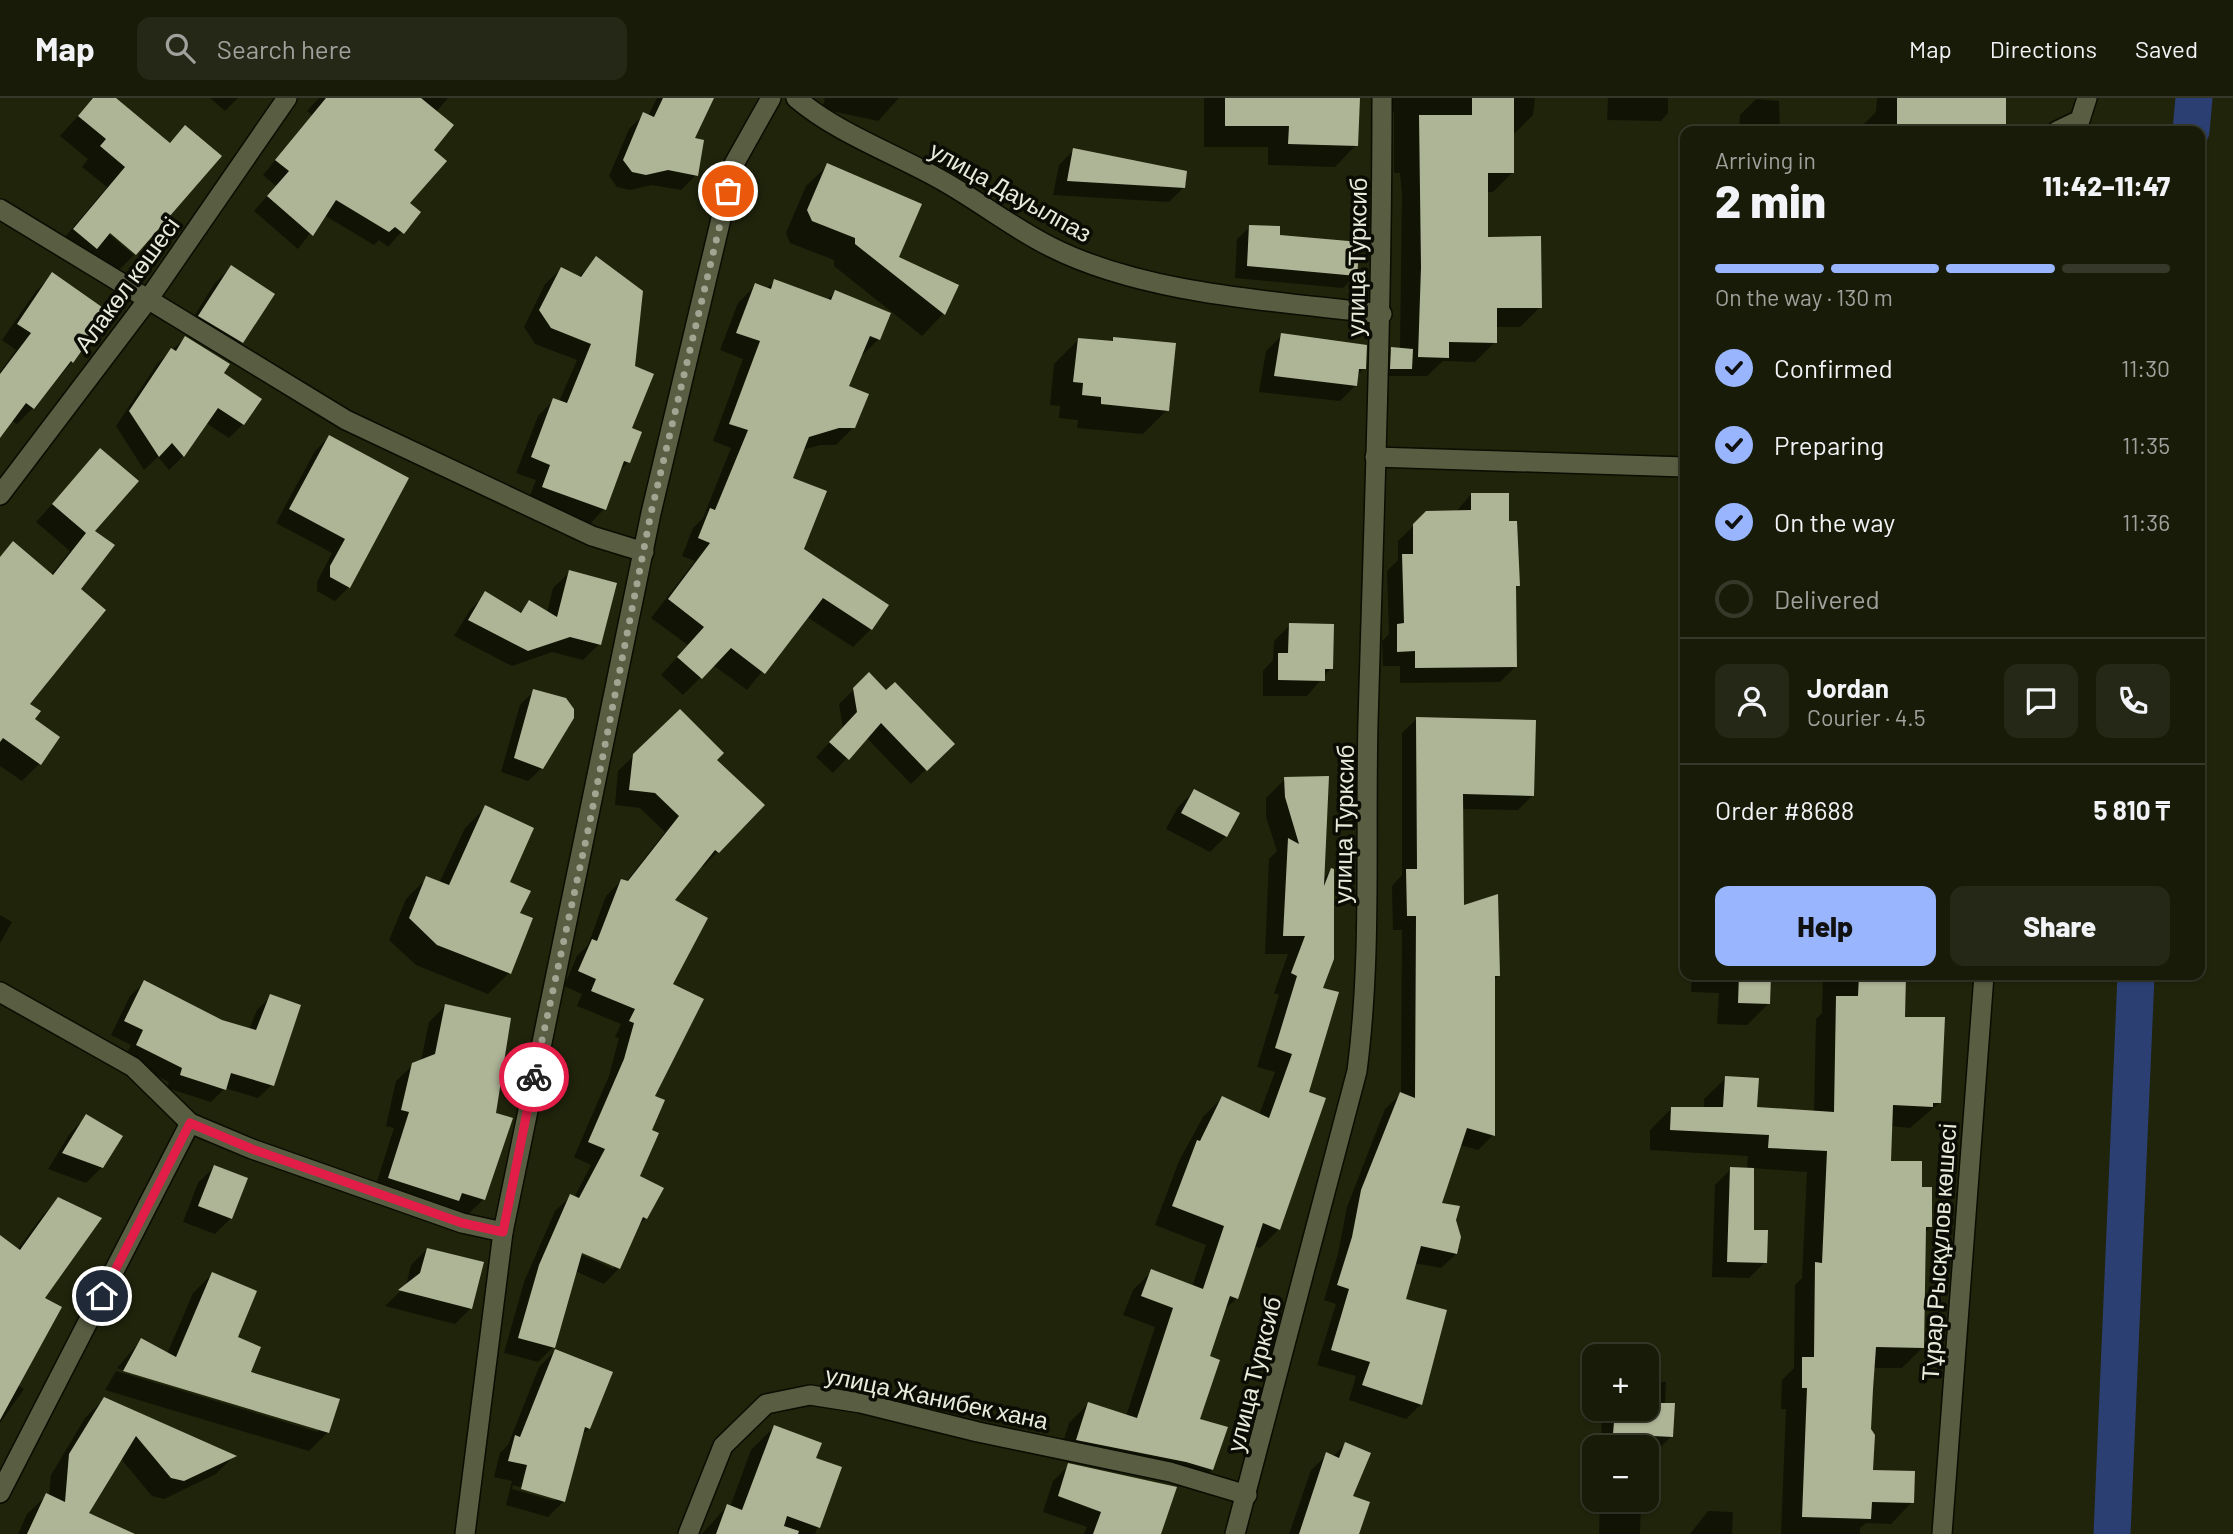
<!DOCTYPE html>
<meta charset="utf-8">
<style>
body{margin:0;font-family:Barlow,sans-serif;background:#252816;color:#f1f3f6;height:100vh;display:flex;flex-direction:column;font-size:26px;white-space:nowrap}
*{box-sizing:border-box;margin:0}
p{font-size:23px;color:#9fa19c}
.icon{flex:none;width:38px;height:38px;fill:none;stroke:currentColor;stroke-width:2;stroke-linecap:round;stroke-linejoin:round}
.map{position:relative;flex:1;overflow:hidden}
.drawer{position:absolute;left:1680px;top:28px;width:525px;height:854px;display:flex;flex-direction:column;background:#181b08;border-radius:14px;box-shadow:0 2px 5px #0004,0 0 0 2px #363929}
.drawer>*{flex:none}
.buttons{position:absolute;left:1582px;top:1246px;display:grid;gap:14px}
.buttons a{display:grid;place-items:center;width:77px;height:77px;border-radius:14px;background:#181b08;box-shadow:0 2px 5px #0004,0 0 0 2px #363929;font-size:35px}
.pin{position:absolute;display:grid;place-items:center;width:60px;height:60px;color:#fff;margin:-30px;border:4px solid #fff;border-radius:50%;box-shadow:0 2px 7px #0007}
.courier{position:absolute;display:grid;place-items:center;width:70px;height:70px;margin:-35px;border:5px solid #e11d48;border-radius:50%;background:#fff;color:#222;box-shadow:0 2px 9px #0007}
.overview em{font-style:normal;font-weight:800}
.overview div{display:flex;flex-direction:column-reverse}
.overview{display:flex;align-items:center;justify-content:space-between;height:119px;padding:0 35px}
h1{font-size:46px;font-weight:800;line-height:52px}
.bar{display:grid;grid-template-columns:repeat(4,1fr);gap:10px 7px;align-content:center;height:84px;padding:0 35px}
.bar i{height:9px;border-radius:5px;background:#363929}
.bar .active{background:#99b5fd}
.bar p{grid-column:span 4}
.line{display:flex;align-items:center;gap:18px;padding:0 35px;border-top:2px solid #363929}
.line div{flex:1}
.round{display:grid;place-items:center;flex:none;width:74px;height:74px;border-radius:14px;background:#252816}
ol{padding:0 35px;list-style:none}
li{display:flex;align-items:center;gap:21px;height:77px}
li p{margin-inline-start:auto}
li .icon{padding:7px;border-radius:50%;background:#99b5fd;color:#111;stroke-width:4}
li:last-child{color:#9fa19c}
li i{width:38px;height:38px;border:4px solid #363929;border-radius:50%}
.cta{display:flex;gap:14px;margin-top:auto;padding:14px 35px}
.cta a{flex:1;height:80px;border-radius:14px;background:#99b5fd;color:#111;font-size:28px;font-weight:800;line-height:80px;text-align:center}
.cta a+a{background:#252816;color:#f1f3f6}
header{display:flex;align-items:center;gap:42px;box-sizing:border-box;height:98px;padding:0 35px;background:#181b08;border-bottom:2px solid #363929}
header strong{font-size:33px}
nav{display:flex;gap:38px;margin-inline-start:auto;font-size:24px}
.search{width:490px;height:63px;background:#252816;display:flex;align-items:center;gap:18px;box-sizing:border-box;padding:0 24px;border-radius:14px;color:#9fa19c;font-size:26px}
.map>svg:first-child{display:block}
.shadow{fill:#0007;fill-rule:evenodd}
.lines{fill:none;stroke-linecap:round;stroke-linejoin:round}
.canal{stroke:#2c3f73;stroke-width:37}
.building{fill:#aeb597}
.minor-casing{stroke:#0a0d00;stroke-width:22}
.minor{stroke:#595e43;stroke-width:19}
.done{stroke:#a1a592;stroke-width:7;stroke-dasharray:0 12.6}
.route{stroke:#e11d48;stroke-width:9}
.labels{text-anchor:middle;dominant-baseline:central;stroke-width:7;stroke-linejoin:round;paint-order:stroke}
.street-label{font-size:24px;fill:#e7ebdb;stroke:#0b0d04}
</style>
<header>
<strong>Map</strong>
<div class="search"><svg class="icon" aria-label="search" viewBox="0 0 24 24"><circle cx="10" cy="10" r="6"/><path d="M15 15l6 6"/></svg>Search here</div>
<nav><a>Map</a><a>Directions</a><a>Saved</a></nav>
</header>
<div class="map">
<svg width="2233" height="1436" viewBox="0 0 2233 1436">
<rect width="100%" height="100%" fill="#20240b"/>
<g class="shadow">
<polygon points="94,0 113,0 169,46 185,30 220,58 156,131 105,128 103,131 134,157 115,176 91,155 76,170 54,152 107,89 82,69 88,61 60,38"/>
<polygon points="210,0 238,0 225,13"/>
<polygon points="319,0 448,0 436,14 431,52 408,106 419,114 388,149 379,142 374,147 324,117 298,151 254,113 276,88 263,77 312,17 307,13"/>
<polygon points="657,0 712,0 692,42 696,77 681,92 652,87 630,92 617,89 609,78 629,31 644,16 648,18"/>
<polygon points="825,0 899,0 878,23 822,11"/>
<polygon points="1204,0 1358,0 1356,47 1335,69 1268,67 1268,49 1204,49"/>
<polygon points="1387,0 1535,0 1533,17 1513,37 1513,74 1493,94 1486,94 1486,141 1540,209 1520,229 1495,229 1495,244 1475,264 1443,263 1427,278 1384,278 1384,258 1392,251 1400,251 1402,96 1400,75 1394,75 1394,14 1387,14"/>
<polygon points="1608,0 1668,0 1668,15 1661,23 1607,22"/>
<polygon points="1877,0 2005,0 2004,33 1857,33 1876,14"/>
<polygon points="1756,1 1779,3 1780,33 1739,33 1740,17"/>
<polygon points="1074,52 1184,89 1169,104 1053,97 1059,67"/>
<polygon points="828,67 897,160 957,187 943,216 922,238 834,168 834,162 790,145 786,135 806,88"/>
<polygon points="1250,129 1278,138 1355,178 1343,190 1235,180 1237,141"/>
<polygon points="596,161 633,270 628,364 617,376 604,411 589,427 527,405 536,382 516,375 538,318 554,302 559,304 577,262 535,246 524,229 545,186 561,171 578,180"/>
<polygon points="231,169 242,244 226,260 184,234 215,185"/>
<polygon points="52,177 107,215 72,264 33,310 17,326 11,322 0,337 0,274 16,252 2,242 36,193"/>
<polygon points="775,183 827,202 835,194 879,241 861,258 847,289 854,329 836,347 820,347 802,352 791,381 801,452 887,508 871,531 853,549 807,519 747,592 713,567 683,597 661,577 688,547 651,520 695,463 682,458 693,430 703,420 731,350 713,343 743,261 720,252 738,205 756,187 766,191"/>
<polygon points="1282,237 1364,270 1357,278 1356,287 1340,303 1259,294 1266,253"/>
<polygon points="185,240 222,276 243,326 229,340 206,325 183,358 169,372 158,359 144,372 116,328 157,266"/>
<polygon points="1114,241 1167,312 1143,336 1077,330 1078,322 1059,320 1060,308 1050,307 1054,266 1078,242 1110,245"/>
<polygon points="329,339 406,381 349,489 335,503 317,493 317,484 332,455 276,425 315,353"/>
<polygon points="101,352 93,433 79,492 28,606 32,621 58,640 39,666 22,683 0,668 0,459 51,477 70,453 36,424"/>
<polygon points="1471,396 1507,425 1518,487 1515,490 1515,569 1500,584 1400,585 1400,568 1383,568 1382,543 1389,536 1387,473 1398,462 1398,443 1427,415 1456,414"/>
<polygon points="570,474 599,546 583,562 552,554 512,568 454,538 470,512 486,496 518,516 530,504 547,515 553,490"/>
<polygon points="1290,527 1331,570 1307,598 1263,598 1263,573 1273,562 1274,543"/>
<polygon points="869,577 886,595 952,646 911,686 866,639 833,675 816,659 843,630 839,606"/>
<polygon points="534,593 542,670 528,683 501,674 520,607"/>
<path d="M680 613 715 662 762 707 703 769 700 767 672 802 670 886 650 1033 638 1078 661 1091 646 1120 637 1129 619 1170 604 1186 575 1173 553 1249 538 1264 504 1255 524 1184 555 1113 571 1098 574 1100 591 1067 574 1059 609 978 619 940 615 939 621 926 577 908 582 896 564 888 577 858 588 847 606 798 621 783 626 784 665 734 640 710 615 707 618 673ZM574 1149 614 1167V1171L573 1153Z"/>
<polygon points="1417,620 1533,697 1518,712 1462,711 1463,809 1498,878 1493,883 1493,1037 1478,1052 1460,1047 1440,1106 1455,1122 1456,1156 1441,1170 1414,1165 1404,1203 1421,1306 1406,1321 1349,1302 1356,1278 1317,1267 1336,1206 1324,1202 1338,1156 1347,1109 1385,1011 1401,996 1402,832 1393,832 1392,788 1402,777 1402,635"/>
<polygon points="1285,681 1323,781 1331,772 1321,891 1307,995 1279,1131 1260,1150 1254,1148 1237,1200 1222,1214 1207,1259 1198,1322 1212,1372 1193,1391 1166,1382 1058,1361 1069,1325 1088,1306 1126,1318 1155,1229 1123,1217 1133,1192 1152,1173 1192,1189 1206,1147 1155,1127 1179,1063 1203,1019 1222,1000 1259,1017 1275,974 1257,969 1279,897 1274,895 1288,856 1265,856 1269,761 1277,753 1266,719 1266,700"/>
<polygon points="1194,693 1226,738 1210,754 1166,731 1178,709"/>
<polygon points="486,709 518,816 509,875 488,896 416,867 389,842 406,801 427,780 439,785 465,730"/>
<polygon points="0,817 12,824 0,845"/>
<polygon points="1692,877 1769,877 1768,906 1747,927 1717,926 1719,895 1691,894"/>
<polygon points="1823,877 1904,877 1903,920 1939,1005 1910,1030 1890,1028 1889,1065 1921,1091 1931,1129 1924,1135 1923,1249 1902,1270 1873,1270 1869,1332 1872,1373 1912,1404 1891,1426 1866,1425 1860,1430 1860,1436 1781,1436 1786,1311 1781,1311 1782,1282 1794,1270 1795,1187 1802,1180 1807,1074 1752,1070 1752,1133 1765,1164 1749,1180 1712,1179 1715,1087 1731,1071 1747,1071 1748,1058 1650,1052 1650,1032 1671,1011 1704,1011 1704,1001 1726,980 1756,1011 1814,1015 1816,921 1822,915"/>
<polygon points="144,885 221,923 249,932 257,912 271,898 272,987 258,1000 225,990 211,1004 167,990 169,984 124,961 131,947 111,937 130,898"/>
<polygon points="445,908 484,1101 467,1117 373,1096 394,1030 386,1028 396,983 413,967 421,963 429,924"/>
<polygon points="87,1018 102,1069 86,1085 48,1071 71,1034"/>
<polygon points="214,1069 231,1120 215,1136 183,1124 198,1085"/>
<polygon points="58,1101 42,1201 17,1287 24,1291 0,1325 0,1155 17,1152 43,1117"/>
<polygon points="427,1151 471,1210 455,1226 385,1208 406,1188 411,1167"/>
<polygon points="212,1176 248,1275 328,1334 309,1353 105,1292 116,1273 318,1334 318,1330 117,1270 141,1242 167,1256 193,1195"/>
<path d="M555 1253 589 1330 581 1338 564 1403 548 1419 506 1407 512 1383 494 1379 500 1355 508 1347 539 1269ZM513 1387 555 1399V1403L512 1391Z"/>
<polygon points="1647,1283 1666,1284 1665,1306 1672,1338 1657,1352 1601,1349 1602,1311 1647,1311"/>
<polygon points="104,1301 234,1358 216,1376 164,1401 152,1398 121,1361 87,1416 93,1436 18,1436 27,1416 46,1398 49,1399 51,1377 85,1320"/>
<polygon points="774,1329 814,1361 840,1370 815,1436 702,1436 727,1408 730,1409 751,1352"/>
<polygon points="1346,1346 1350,1399 1358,1436 1289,1436 1311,1372 1327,1357 1332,1359"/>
<polygon points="1069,1367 1159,1436 1084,1436 1087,1429 1043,1414 1053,1383"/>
<polygon points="1600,1402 1641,1402 1640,1436 1599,1436"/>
<polygon points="1708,1413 1733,1414 1732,1436 1690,1436"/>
</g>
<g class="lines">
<g class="canal">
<polyline points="2191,33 2194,0"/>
<polyline points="2112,1436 2136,877"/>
</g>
</g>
<g class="building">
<polygon points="93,0 116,0 170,45 185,27 222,58 136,157 110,135 97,151 73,131 125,69 100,48 106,41 78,18"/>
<polygon points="326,0 421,0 454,27 434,52 447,63 410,105 421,114 404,136 395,129 389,134 336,102 313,138 267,98 289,73 275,62"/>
<polygon points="663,0 714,0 695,40 704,42 698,78 668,72 646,77 632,74 623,62 643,14 654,19"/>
<polygon points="1225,0 1360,0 1358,48 1288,46 1289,28 1225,28"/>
<polygon points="1472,0 1514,0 1514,75 1488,75 1488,139 1541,138 1542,210 1497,210 1497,245 1449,244 1449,260 1418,259 1421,169 1419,17 1472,17"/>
<rect x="1897" y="0" width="109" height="33"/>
<polygon points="1073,50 1187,73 1185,90 1067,83"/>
<polygon points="827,65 922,106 899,159 959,187 945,217 855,146 855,140 812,123 807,112"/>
<polygon points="1249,127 1280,128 1280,137 1360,144 1357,178 1247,168"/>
<polygon points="596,158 643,193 635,268 654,276 632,330 642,334 630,365 624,363 606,412 542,389 550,367 531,359 553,300 567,305 591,246 551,230 539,212 561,169 581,179"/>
<polygon points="231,167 275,196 243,245 198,218"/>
<polygon points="52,174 109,214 73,265 71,263 34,311 26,305 0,340 0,276 31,235 17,226"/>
<polygon points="774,181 831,202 835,192 891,215 880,242 870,238 849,288 869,296 855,330 839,330 809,339 793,380 827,393 804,451 889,507 872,532 823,500 765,576 731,550 702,581 677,559 704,529 668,501 710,445 698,440 710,410 715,412 748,332 729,326 760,243 736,235 755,185 771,191"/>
<polygon points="1281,235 1367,247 1366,271 1359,271 1357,288 1274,278"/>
<polygon points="185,238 230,266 224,275 262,301 244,327 218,310 184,359 172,345 159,359 129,313 171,250 176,253"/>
<polygon points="1113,239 1176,245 1169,313 1101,306 1101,299 1082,297 1083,285 1073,284 1078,240 1113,243"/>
<polygon points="1391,249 1413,251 1412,271 1390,271"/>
<polygon points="329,337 409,380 350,490 330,479 330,468 345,441 289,411"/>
<polygon points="100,350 139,383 95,433 115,447 81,491 106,512 30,606 41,613 35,621 60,639 41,667 3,640 0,644 0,459 13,443 53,477 86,435 52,406"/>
<polygon points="1471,395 1509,395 1509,423 1517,423 1520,488 1516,488 1517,569 1415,570 1415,553 1397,554 1397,526 1404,525 1402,456 1413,456 1413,426 1426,413 1471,412"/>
<polygon points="569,472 617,485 601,547 570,539 528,553 468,522 485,493 521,515 529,502 557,519"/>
<polygon points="1289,525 1334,526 1333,571 1325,571 1325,583 1278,582 1278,555 1288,555"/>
<polygon points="869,574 886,592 895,584 955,646 927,673 881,625 849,662 829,644 857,614 853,590"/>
<polygon points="533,591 566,600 574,611 574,620 543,671 514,660"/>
<polygon points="680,611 724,655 717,662 765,707 719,755 715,752 675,802 708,820 673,886 704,901 655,998 665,1002 652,1032 659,1035 640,1078 664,1090 647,1121 643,1119 620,1171 582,1155 555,1250 518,1240 539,1167 570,1096 579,1100 605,1051 588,1044 624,961 634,925 629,923 635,911 591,893 596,881 578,873 592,841 597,843 621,781 628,783 679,718 655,695 629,692 633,656"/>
<polygon points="1416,619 1536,622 1534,698 1463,696 1464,807 1498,796 1500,878 1495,878 1495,1038 1467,1030 1442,1105 1460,1108 1456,1122 1461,1139 1457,1156 1421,1148 1406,1201 1447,1212 1422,1307 1362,1287 1370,1264 1331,1252 1349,1191 1337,1187 1352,1139 1361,1092 1400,994 1415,1000 1416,818 1407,818 1406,771 1417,771"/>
<polygon points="1329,678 1324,788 1331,770 1334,771 1334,861 1323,890 1339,894 1309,994 1326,1000 1280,1132 1263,1125 1238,1201 1230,1198 1210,1258 1220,1262 1200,1321 1228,1329 1213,1372 1186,1364 1076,1342 1088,1304 1137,1320 1173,1210 1141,1198 1151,1171 1203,1191 1224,1128 1172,1108 1197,1042 1200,1043 1222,998 1269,1020 1292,956 1275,950 1297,878 1291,875 1305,838 1283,838 1288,740 1299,746 1285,699 1284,679"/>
<polygon points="1194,691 1240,715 1227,739 1181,715"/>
<polygon points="485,707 534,730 510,784 531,793 520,815 533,820 511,876 437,847 409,820 426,778 449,787"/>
<polygon points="1739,877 1771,877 1770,906 1738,905"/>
<polygon points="1859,877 1906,877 1905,919 1945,919 1941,1005 1933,1005 1933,1009 1893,1007 1891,1063 1922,1063 1922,1089 1932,1089 1932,1129 1926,1129 1924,1250 1876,1249 1873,1291 1871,1331 1875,1337 1873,1372 1915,1373 1914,1405 1872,1404 1871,1421 1802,1419 1807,1290 1802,1290 1802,1259 1814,1259 1815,1164 1822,1165 1827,1053 1768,1050 1769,1037 1670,1032 1671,1009 1723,1009 1725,978 1759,980 1757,1009 1834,1014 1836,898 1858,898"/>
<polygon points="144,882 222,922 256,932 270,896 301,907 274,988 231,975 226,992 180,977 182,970 136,947 143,932 124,923"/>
<polygon points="445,906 511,920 496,1015 513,1020 485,1102 462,1095 459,1103 388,1080 409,1014 401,1012 412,965 435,956"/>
<polygon points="86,1016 123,1038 103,1070 62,1055"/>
<polygon points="214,1067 248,1080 232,1121 198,1108"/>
<polygon points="1730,1069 1754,1070 1754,1132 1768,1132 1767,1165 1727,1164"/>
<polygon points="58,1099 102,1120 45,1200 62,1209 0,1322 0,1137 20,1152"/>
<polygon points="427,1150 484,1164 472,1211 398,1192 420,1175"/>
<polygon points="212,1174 257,1193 238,1239 261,1249 251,1274 340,1301 329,1335 123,1273 141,1240 176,1259"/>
<polygon points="555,1251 613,1274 590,1331 585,1329 565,1404 521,1391 527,1367 508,1363 515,1337 520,1339"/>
<polygon points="104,1299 237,1358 184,1383 171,1380 136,1338 89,1415 135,1436 27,1436 46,1395 65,1404 69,1356"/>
<polygon points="1647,1305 1675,1305 1673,1339 1613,1336 1615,1311 1647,1311"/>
<polygon points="774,1327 822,1345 816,1360 842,1369 820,1430 787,1418 784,1428 799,1433 798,1436 716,1436 727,1406 742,1412"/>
<polygon points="1345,1344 1371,1355 1353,1398 1370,1404 1359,1436 1299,1436 1326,1354 1339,1360"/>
<polygon points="1068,1365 1177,1389 1161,1436 1093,1436 1101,1414 1058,1398"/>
</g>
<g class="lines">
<defs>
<g id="minor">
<path d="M796 0C836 34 888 53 934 78 974 99 1012 130 1051 149 1146 197 1277 203 1382 216"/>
<polyline points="2057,33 2080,22 2087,0"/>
<polyline points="0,111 346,322 592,438 644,454"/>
<polyline points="1375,359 1685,369"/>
<polyline points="0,397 147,203 287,0"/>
<polyline points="0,894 133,969 190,1025 252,1051 462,1125 503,1134 465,1436"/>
<polyline points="503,1134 651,415 734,66 771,0"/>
<polyline points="0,1395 190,1025"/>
<polyline points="688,1436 723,1348 766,1306 810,1297 861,1305 978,1334 1170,1374 1247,1397"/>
<path d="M1235 1436 1357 973C1372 857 1365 740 1368 624 1374 416 1382 208 1382 0"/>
<polyline points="1942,1436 1984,877"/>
</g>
</defs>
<use href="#minor" class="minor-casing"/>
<use href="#minor" class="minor"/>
</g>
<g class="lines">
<polyline class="done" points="534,979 589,728 651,415 728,93"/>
<polyline class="route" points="102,1198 190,1025 252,1051 462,1125 503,1134 534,979"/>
</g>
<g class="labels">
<g class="street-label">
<text transform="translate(1011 93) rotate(29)">улица Дауылпаз</text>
<text transform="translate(1356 159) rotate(-89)">улица Турксиб</text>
<text transform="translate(126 186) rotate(-54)">Алакөл көшесі</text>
<text transform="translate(1343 726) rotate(-89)">улица Турксиб</text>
<text transform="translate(1938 1154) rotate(-86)">Тұрар Рысқұлов көшесі</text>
<text transform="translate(1253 1276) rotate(-76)">улица Турксиб</text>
<text transform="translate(937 1299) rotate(12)">улица Жанибек хана</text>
</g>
</g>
</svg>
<div class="buttons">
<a>+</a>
<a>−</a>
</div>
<div class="pin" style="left:728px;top:93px;background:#ea580c"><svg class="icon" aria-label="bag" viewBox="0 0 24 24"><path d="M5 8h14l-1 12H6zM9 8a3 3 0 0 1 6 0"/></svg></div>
<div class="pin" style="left:102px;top:1198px;background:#1f2937"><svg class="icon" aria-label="home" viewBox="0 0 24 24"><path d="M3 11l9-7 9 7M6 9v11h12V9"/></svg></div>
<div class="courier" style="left:534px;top:979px"><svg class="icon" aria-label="bike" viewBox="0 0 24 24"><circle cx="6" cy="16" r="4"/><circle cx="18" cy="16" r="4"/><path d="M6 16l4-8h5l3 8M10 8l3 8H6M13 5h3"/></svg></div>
<section class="drawer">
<div class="overview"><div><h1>2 min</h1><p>Arriving in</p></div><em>11:42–11:47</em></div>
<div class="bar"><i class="active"></i><i class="active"></i><i class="active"></i><i></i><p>On the way · 130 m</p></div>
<ol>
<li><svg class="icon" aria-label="check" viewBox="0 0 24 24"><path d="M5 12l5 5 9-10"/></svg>Confirmed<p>11:30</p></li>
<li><svg class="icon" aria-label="check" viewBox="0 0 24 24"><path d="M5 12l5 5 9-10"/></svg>Preparing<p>11:35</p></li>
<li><svg class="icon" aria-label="check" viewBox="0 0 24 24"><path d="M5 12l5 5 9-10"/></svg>On the way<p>11:36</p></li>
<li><i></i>Delivered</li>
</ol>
<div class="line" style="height:126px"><a class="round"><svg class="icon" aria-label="person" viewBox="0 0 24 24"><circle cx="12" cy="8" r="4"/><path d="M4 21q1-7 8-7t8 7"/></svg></a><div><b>Jordan</b><p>Courier · 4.5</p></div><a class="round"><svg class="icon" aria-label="chat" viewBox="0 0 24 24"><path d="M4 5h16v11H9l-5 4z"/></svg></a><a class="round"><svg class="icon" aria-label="phone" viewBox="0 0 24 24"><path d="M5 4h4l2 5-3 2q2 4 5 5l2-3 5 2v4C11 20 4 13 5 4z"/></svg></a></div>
<div class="line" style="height:91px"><div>Order #8688</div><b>5 810 ₸</b></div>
<div class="cta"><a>Help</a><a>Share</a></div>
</section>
</div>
